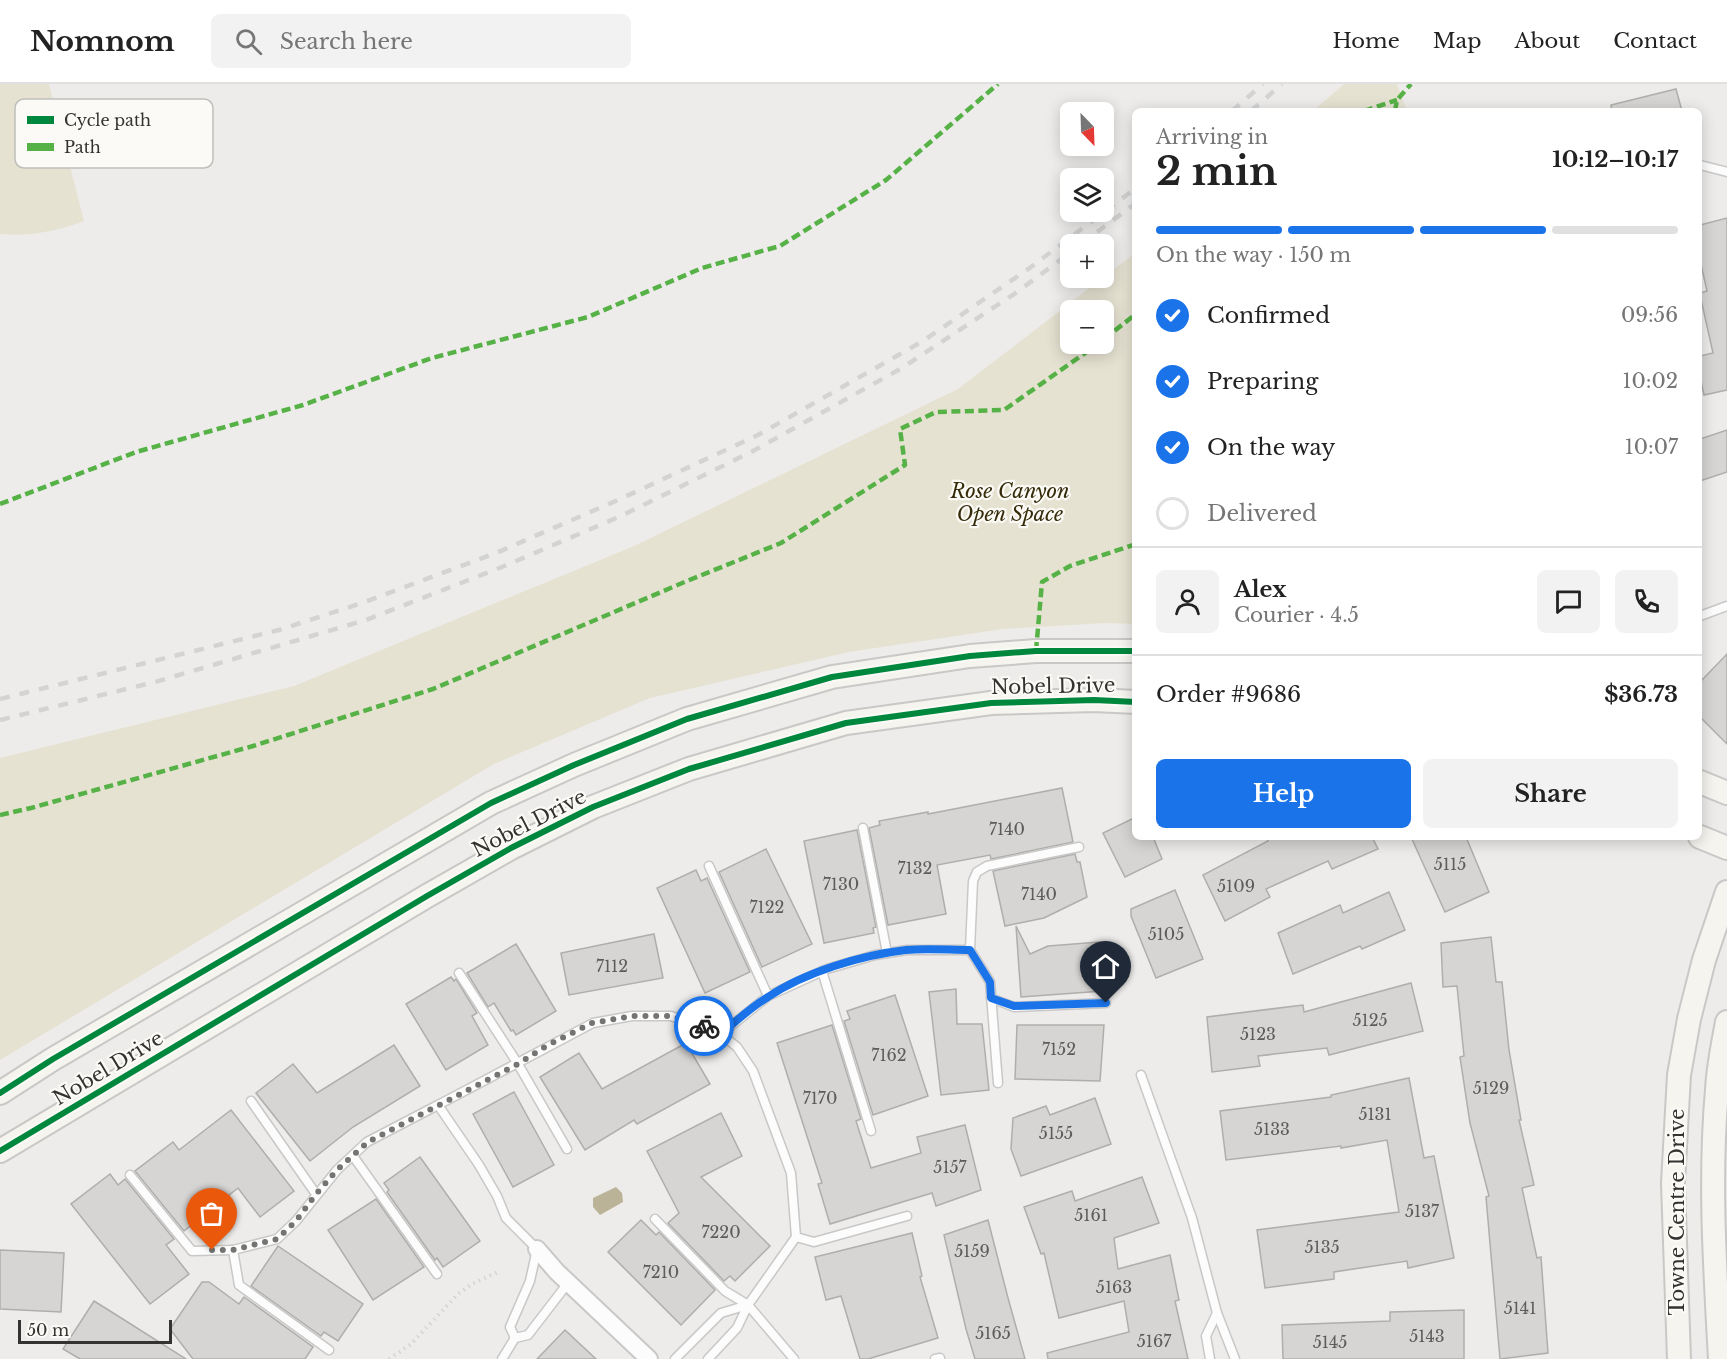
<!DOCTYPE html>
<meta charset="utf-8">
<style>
body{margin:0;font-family:"Libre Baskerville",serif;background:#f2f2f2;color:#222;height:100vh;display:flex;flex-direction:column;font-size:22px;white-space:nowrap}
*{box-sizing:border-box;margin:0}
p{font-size:20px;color:#767676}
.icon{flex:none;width:33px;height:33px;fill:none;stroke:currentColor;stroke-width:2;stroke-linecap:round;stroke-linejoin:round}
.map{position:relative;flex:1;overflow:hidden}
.side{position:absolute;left:1132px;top:24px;width:570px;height:732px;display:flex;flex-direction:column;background:#fff;border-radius:9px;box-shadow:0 3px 15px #0003}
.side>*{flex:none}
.needle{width:39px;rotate:157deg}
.controls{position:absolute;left:1060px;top:18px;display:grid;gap:12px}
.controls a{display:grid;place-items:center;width:54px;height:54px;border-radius:9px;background:#fff;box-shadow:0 3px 15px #0003;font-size:30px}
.scale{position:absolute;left:18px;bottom:15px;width:154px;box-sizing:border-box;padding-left:6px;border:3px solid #333331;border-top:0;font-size:16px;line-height:21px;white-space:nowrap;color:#333331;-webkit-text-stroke:4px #fbfaf6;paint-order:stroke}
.pin{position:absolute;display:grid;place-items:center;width:51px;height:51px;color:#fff;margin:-62px -26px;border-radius:50% 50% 50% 0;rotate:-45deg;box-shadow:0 0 6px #0007}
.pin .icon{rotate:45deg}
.courier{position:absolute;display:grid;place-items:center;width:60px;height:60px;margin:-30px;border:4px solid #1a73e8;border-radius:50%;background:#fff;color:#222;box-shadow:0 2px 8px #0007}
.headline em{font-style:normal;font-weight:700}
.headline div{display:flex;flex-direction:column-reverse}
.headline{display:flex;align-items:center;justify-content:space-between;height:102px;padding:0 24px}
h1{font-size:39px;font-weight:700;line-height:45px}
.bar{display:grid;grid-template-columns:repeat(4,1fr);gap:9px 6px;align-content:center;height:72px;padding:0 24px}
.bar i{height:8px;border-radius:4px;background:#e0e0e0}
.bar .active{background:#1a73e8}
.bar p{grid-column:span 4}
.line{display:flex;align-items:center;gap:15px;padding:0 24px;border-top:2px solid #e0e0e0}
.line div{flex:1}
.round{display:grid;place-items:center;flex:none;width:63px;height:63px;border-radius:9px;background:#f2f2f2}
ol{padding:0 24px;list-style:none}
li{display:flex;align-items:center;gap:18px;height:66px}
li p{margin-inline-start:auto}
li .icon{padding:6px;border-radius:50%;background:#1a73e8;color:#fff;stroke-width:4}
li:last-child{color:#767676}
li i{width:33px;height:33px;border:3px solid #e0e0e0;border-radius:50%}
.cta{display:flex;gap:12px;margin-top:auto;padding:12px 24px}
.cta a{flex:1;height:69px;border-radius:9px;background:#1a73e8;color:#fff;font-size:24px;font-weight:700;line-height:69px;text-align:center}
.cta a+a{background:#f2f2f2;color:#222}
header{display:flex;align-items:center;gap:36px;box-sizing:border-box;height:84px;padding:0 30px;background:#fff;border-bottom:2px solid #e0e0e0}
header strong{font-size:28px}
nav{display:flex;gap:33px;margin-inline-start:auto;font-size:21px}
.search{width:420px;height:54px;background:#f2f2f2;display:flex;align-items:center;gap:15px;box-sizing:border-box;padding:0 21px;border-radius:9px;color:#767676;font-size:22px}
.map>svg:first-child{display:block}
.green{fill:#e6e2d2;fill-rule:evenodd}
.water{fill:#bbb397}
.building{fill:#d6d5d3;stroke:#aeaeac;stroke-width:1.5}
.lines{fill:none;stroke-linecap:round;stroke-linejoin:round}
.lane-casing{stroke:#c9c8c7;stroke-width:11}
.street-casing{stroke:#c9c8c7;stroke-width:20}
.secondary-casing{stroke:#c9c8c7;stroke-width:26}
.path{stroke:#d4d4d3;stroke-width:4;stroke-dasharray:1.5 4.5;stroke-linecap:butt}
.lane{stroke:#fcfcfc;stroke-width:8}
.street{stroke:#fcfcfc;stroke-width:16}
.secondary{stroke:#f5f4ef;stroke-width:22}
.rail{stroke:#d4d3d3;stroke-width:4.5;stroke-dasharray:10 10;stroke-linecap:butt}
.quiet{stroke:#56b246;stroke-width:4.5;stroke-dasharray:9 4.5;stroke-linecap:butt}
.cycleway-casing{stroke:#fbfaf6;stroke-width:10}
.cycleway{stroke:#00873e;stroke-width:6}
.done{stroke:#747472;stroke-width:6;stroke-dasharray:0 10.8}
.route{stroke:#1a73e8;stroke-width:8}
.labels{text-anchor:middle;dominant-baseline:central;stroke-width:4.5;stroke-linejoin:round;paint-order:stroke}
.number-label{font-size:16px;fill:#5c5c5a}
.park-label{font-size:20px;font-style:italic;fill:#352b09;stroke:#fbfaf6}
.street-label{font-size:20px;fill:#333331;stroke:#fbfaf6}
.key{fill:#fbfaf6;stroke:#bfbebb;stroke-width:1.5}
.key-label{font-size:16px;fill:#333331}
</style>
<header>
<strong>Nomnom</strong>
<div class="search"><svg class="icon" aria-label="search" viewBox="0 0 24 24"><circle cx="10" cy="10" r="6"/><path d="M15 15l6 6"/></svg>Search here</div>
<nav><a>Home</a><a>Map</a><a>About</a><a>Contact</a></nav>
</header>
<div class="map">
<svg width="1727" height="1275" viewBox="0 0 1727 1275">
<rect width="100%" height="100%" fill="#edecea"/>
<g class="green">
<path d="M0 0H49L84 137C57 147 29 153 0 150Z"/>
<polygon points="1344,0 1397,0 1407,27 1313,27"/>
<path d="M1135 169V540L1105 539 1003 545 849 568 650 614 494 680 0 976V674L294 602 634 462 958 305ZM1071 226H1104V260H1071Z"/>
</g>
<polygon class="water" points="616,1103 622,1109 623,1118 600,1131 593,1123 593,1114"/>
<g class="building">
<polygon points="1676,5 1682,27 1612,27 1611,21"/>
<polygon points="1727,134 1727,306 1704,311 1700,292 1700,272 1713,269 1700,211 1700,209 1707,207 1700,176 1700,141"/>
<polygon points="1727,346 1727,388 1700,397 1700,355"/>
<polygon points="1727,570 1727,660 1700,633 1700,598"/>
<polygon points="1062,704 1073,758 991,775 990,771 937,781 946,830 888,841 869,744 880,741 879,737 928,728 928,730"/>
<polygon points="1136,733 1136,753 1153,753 1162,775 1125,793 1103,749"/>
<polygon points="857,746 876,843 873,844 874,849 824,859 804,757"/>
<polygon points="1266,753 1372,753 1378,765 1332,785 1328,777 1266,805 1270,813 1225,837 1203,791 1268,757"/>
<polygon points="1411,753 1466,753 1489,808 1445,828"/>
<polygon points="766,765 812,860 762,883 719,788"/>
<polygon points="1075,770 1077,778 1080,778 1087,813 1044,834 1005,842 993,787"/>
<polygon points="696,786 701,797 707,794 750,888 705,909 657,804"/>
<polygon points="1175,806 1203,875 1156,894 1131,832 1131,825"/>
<polygon points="1389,808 1405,846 1362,865 1360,862 1293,890 1278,849 1340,821 1343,829"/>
<polygon points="1016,842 1030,870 1048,862 1099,858 1103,907 1021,913"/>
<polygon points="654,850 663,894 569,911 561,869"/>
<polygon points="1491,853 1496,898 1502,898 1509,966 1521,1036 1519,1036 1534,1101 1522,1104 1537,1174 1541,1173 1548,1269 1500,1275 1486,1113 1489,1112 1470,1039 1460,973 1464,972 1457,902 1443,903 1441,859"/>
<polygon points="516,860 556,927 516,951 513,946 511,947 494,919 488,923 467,889"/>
<polygon points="451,893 454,897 456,895 477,929 472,932 488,961 446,986 406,920"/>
<polygon points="1411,899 1423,947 1329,971 1327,964 1258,972 1260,982 1212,988 1207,933 1303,921 1304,928"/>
<polygon points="956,905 957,940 982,940 989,1006 941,1011 929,908"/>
<polygon points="895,911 928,1012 873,1031 844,937 850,935 847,927"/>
<polygon points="832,941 861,1035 856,1037 871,1084 921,1069 917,1053 965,1041 981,1106 936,1122 932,1109 830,1140 818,1100 822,1099 777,959"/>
<polygon points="1017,941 1104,941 1100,997 1015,995"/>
<polygon points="686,959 710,1000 637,1040 634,1036 585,1066 540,993 579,969 602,1005"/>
<polygon points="394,961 420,1002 353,1043 310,1077 256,1009 293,980 317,1009"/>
<polygon points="1409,994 1424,1074 1434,1072 1454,1174 1408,1184 1407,1177 1334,1188 1334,1195 1265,1204 1257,1146 1399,1128 1387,1056 1341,1064 1341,1062 1226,1076 1220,1027 1331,1013 1331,1011"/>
<polygon points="514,1008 554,1081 513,1103 473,1030"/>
<polygon points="1095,1014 1111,1060 1021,1092 1011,1065 1013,1034 1046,1022 1050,1031"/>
<polygon points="231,1026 294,1107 260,1133 238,1104 184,1147 135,1087 173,1058 179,1066"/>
<polygon points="721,1029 742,1072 701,1093 770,1162 735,1197 730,1192 724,1197 668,1139 679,1129 647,1067"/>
<polygon points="420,1073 480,1157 443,1183 437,1174 435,1176 387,1108 389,1106 384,1099"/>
<polygon points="110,1090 118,1101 125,1095 174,1155 166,1161 189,1190 150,1220 71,1120"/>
<polygon points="1142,1093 1159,1139 1114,1154 1118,1185 1170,1171 1179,1216 1175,1217 1188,1275 1048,1275 1047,1269 1129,1248 1124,1217 1059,1234 1044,1169 1041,1170 1024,1123 1072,1107 1075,1117"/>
<polygon points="376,1115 424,1183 373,1216 328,1146"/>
<polygon points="641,1136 656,1151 659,1148 715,1206 681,1241 608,1168"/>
<polygon points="988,1136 1008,1214 1025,1275 975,1275 966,1245 944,1151"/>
<polygon points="912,1149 922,1192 920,1193 938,1254 868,1275 860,1275 841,1212 826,1216 815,1173"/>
<polygon points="278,1162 363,1220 338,1257 324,1248 321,1252 251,1202"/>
<polygon points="0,1166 64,1169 61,1228 0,1225"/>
<polygon points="202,1198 209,1198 239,1220 244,1213 313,1263 305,1275 193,1275 170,1245"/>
<polygon points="94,1217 118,1232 186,1275 80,1275 63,1265"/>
<polygon points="1464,1226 1464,1275 1283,1275 1282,1241 1390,1237 1390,1228"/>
<polygon points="565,1246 596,1275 537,1275"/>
</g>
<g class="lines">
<defs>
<g id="lane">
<polyline points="1700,81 1727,88"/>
<polyline points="1700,532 1727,522"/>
<polyline points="863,744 887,869"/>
<polyline points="709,782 768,912"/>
<polyline points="970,866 990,898 998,999"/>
<polyline points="822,887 871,1047"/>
<polyline points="459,889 518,980 567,1065"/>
<polyline points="991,914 1014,923 1106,919"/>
<polyline points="721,950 768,912 827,885 875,871 907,866 970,866 973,797 977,788 987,782 1079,763"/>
<polyline points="1141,991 1192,1134 1217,1229 1235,1275"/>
<polyline points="251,1017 316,1110"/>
<polyline points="353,1072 437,1190"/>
<polyline points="130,1091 192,1167 233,1166"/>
<polyline points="796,1153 814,1158 907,1132"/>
<polyline points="748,1221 794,1275"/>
<polyline points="515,1254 510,1243 530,1197 537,1165 506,1134 497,1112 479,1081 438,1021 593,939 632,932 671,932 721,950 737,963 753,987 791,1089 796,1153 748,1221 725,1207 655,1135"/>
<polyline points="329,1266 239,1201 233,1166 277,1155 296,1137 337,1086 367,1058 438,1021"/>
<polyline points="502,1275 515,1254 528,1251 568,1199"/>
<polyline points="675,1275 721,1229 748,1221"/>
<polyline points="708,1275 737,1244 748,1221"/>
<polyline points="935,1275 940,1274"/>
<polyline points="1210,1275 1206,1252 1217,1229"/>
</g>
<polyline id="street" points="537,1165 557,1188 649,1275"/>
<g id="secondary">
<polyline points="1700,698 1727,709"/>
<polyline points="1700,753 1727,764"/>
<polyline points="0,1009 53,975 491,719 574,681 687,635 832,593 970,572 1036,567 1136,567"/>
<polyline points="0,1067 427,812 511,764 593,723 689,685 846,639 991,619 1094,616 1136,618"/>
<polyline points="1679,1275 1673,1099 1679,991 1689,935 1704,876 1727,808"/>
<path d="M1720 1275C1715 1185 1709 1095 1717 1006 1718 983 1723 960 1727 938"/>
</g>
</defs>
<use href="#lane" class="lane-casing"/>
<use href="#street" class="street-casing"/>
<use href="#secondary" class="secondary-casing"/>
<polyline class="path" points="389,1275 411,1260 458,1210 472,1200 500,1187"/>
<use href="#lane" class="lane"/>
<use href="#street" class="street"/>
<use href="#secondary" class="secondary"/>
<g class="rail">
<polyline points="1232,27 1263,0"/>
<polyline points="1251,27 1282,0"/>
<polyline points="1081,160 1136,119"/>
<polyline points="0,615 279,546 362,519 496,469 618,416 758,351 923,257 1031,183 1136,104"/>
<polyline points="0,636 155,598 366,536 502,483 621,432 753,367 902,284 1017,208 1071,168"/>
</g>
<g class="quiet">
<polyline points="1364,27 1397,16"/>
<polyline points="1395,27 1397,16 1411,0"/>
<polyline points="1104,255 1136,230"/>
<polyline points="0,420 136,368 303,321 432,274 588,233 702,184 780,162 886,96 998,0"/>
<polyline points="1036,567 1042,498 1070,482 1136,460"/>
<polyline points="0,731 31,724 253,662 433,605 687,497 781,459 905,381 900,345 936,328 1004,326 1098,260"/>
</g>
<defs>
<g id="cycleway">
<polyline points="0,1009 53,975 491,719 574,681 687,635 832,593 970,572 1036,567 1136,567"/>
<polyline points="0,1067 427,812 511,764 593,723 689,685 846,639 991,619 1094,616 1136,618"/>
</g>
</defs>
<use href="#cycleway" class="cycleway-casing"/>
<use href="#cycleway" class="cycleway"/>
</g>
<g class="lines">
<polyline class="done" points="212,1166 233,1166 277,1155 296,1137 316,1110 337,1086 368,1058 518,980 548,961 592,939 632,932 671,932 704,942"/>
<path class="route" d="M704 942 721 950C736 937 751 923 768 913 805 888 862 871 906 866 927 864 949 866 970 866L990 898 991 914 1014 922 1106 919"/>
</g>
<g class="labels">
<g class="number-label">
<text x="1007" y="745">7140</text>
<text x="1450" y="780">5115</text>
<text x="915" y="784">7132</text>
<text x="841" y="800">7130</text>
<text x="1236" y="802">5109</text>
<text x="1039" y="810">7140</text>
<text x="767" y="823">7122</text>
<text x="1166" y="850">5105</text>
<text x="612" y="882">7112</text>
<text x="1370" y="936">5125</text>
<text x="1258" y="950">5123</text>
<text x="1059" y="965">7152</text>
<text x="889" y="971">7162</text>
<text x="1491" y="1004">5129</text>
<text x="820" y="1014">7170</text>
<text x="1375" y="1030">5131</text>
<text x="1272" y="1045">5133</text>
<text x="1056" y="1049">5155</text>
<text x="950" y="1083">5157</text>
<text x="1422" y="1127">5137</text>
<text x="1091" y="1131">5161</text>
<text x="721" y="1148">7220</text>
<text x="1322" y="1163">5135</text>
<text x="972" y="1167">5159</text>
<text x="661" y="1188">7210</text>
<text x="1114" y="1203">5163</text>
<text x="1520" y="1224">5141</text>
<text x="993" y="1249">5165</text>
<text x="1427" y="1252">5143</text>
<text x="1154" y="1257">5167</text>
<text x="1330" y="1258">5145</text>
</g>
<g class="park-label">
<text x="1010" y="407">Rose Canyon<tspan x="1010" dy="23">Open Space</tspan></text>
</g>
<g class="street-label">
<text transform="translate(1053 602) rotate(-1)">Nobel Drive</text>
<text transform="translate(529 739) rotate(-27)">Nobel Drive</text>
<text transform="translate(108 984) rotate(-31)">Nobel Drive</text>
<text transform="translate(1677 1128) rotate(-90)">Towne Centre Drive</text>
</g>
</g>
<rect x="15" y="15" width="198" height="69" rx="9" class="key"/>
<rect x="27" y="32" width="27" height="8" fill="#00873e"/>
<rect x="27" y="59" width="27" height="8" fill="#56b246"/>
<g class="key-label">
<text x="64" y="42">Cycle path</text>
<text x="64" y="69">Path</text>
</g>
</svg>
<div class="controls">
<a><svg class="needle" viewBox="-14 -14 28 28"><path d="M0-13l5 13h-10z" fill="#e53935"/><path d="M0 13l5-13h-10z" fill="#767676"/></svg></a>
<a><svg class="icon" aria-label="layers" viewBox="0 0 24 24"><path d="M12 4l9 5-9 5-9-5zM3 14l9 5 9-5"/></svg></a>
<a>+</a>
<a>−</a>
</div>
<div class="scale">50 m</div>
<div class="pin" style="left:212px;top:1166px;background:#ea580c"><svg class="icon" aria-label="bag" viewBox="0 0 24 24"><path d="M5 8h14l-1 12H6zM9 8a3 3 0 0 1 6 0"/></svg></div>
<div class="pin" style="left:1106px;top:919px;background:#1f2937"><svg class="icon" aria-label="home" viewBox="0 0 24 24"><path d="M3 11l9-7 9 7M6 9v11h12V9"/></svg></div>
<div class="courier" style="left:704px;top:942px"><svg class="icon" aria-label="bike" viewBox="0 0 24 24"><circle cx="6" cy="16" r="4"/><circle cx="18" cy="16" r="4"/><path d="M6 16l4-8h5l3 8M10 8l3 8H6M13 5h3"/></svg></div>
<section class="side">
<div class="headline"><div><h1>2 min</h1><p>Arriving in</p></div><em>10:12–10:17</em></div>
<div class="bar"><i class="active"></i><i class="active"></i><i class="active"></i><i></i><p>On the way · 150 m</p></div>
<ol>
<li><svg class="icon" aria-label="check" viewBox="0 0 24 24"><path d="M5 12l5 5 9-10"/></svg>Confirmed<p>09:56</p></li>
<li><svg class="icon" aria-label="check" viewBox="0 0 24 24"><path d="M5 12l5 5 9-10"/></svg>Preparing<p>10:02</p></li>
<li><svg class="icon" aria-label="check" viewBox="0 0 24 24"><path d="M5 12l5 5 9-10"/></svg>On the way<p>10:07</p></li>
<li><i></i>Delivered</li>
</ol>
<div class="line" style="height:108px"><a class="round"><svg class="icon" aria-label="person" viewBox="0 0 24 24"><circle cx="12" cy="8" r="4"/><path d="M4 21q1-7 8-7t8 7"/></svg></a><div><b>Alex</b><p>Courier · 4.5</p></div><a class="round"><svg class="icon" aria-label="chat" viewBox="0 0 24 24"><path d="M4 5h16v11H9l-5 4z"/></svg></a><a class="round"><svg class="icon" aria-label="phone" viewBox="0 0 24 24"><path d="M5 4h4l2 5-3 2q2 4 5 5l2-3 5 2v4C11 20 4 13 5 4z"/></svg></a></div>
<div class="line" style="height:78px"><div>Order #9686</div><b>$36.73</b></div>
<div class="cta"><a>Help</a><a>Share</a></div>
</section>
</div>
